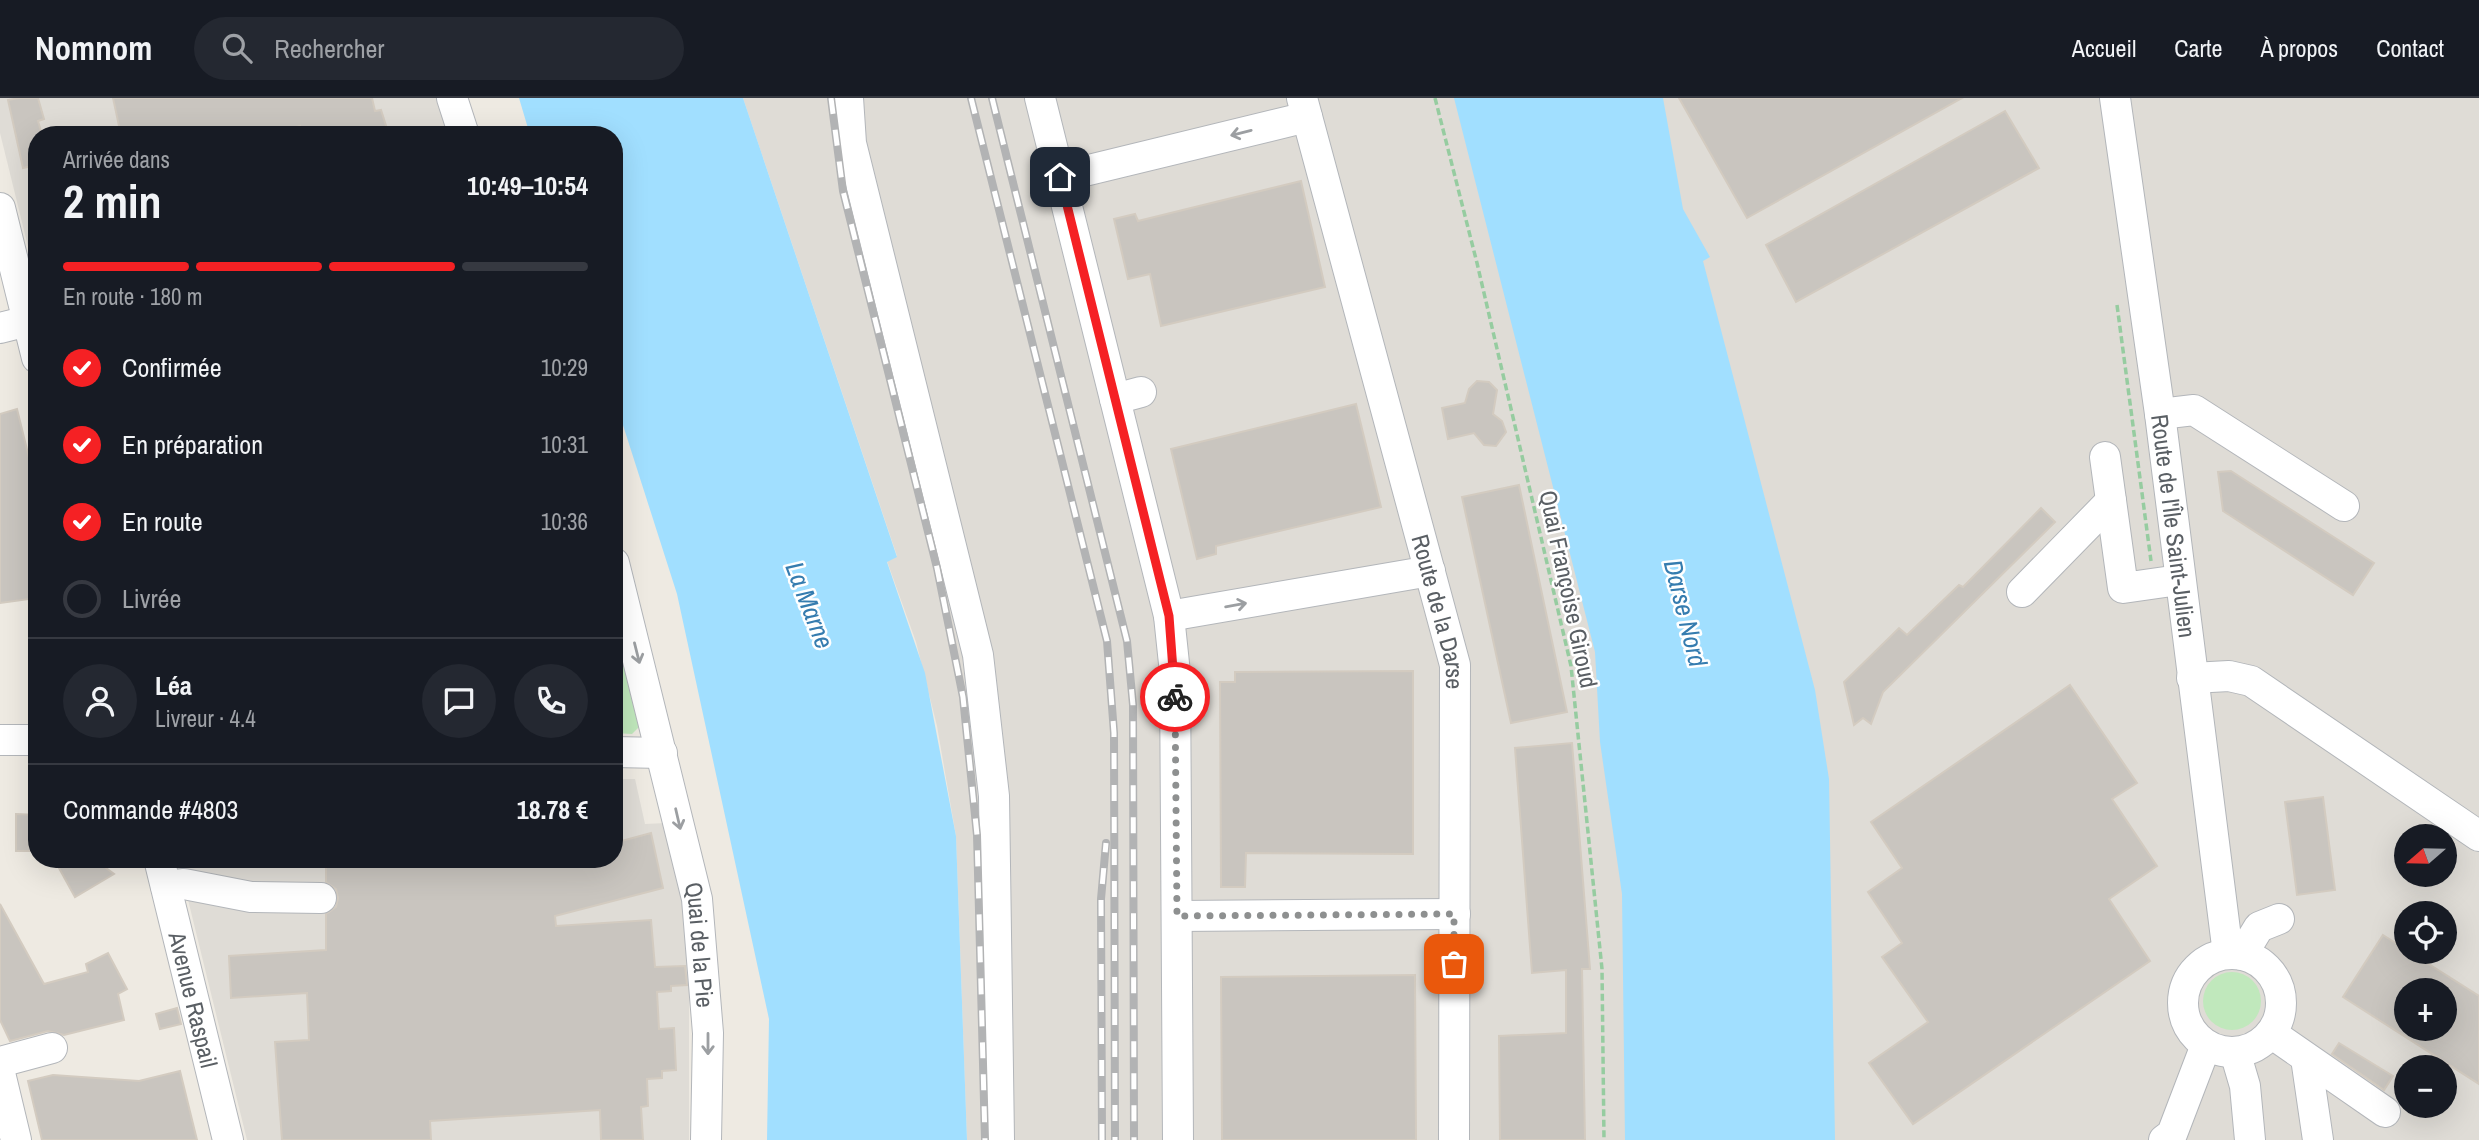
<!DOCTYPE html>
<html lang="fr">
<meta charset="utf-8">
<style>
body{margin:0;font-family:"Archivo Narrow",sans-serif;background:#242831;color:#f1f3f6;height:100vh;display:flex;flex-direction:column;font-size:26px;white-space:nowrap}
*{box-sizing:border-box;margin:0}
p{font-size:23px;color:#9ea1a6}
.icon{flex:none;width:38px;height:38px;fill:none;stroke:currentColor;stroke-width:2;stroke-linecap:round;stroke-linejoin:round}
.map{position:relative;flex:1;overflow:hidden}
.side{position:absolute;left:28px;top:28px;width:595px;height:742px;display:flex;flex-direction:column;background:#171b24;border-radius:28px;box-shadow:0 7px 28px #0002}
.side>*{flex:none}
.needle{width:46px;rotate:250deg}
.buttons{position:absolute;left:2394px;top:726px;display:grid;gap:14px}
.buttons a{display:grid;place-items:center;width:63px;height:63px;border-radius:50%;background:#171b24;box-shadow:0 7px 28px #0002;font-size:35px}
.pin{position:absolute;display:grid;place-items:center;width:60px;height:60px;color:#fff;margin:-30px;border-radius:14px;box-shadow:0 4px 10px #0006}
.courier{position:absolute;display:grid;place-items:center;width:70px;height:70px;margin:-35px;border:5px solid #f52124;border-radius:50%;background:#fff;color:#222;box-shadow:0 2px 9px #0007}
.summary em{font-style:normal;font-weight:800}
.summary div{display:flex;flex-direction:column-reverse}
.summary{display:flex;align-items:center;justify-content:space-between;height:119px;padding:0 35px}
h1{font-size:46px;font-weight:800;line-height:52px}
.bar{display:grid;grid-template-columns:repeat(4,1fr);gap:10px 7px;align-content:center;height:84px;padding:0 35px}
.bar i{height:9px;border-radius:5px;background:#363941}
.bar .active{background:#f52124}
.bar p{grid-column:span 4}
.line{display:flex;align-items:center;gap:18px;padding:0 35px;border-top:2px solid #363941}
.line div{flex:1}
.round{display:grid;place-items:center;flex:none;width:74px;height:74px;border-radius:37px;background:#242831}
ol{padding:0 35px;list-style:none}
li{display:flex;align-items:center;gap:21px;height:77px}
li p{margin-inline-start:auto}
li .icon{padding:7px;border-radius:50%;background:#f52124;color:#fff;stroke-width:4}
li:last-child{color:#9ea1a6}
li i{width:38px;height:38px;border:4px solid #363941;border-radius:50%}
header{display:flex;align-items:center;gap:42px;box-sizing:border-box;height:98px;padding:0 35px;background:#171b24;border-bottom:2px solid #363941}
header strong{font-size:33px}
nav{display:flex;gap:38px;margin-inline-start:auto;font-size:24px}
.search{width:490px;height:63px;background:#242831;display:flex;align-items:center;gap:18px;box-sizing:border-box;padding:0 24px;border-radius:38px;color:#9ea1a6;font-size:26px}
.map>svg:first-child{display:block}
.industrial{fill:#dfdcd6;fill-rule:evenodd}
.green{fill:#c0e8bc}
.water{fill:#a1dfff}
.building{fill:#c9c5bf;stroke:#d3cbc0;stroke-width:2;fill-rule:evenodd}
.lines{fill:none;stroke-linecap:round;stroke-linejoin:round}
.minor-casing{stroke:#b3b6ba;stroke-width:32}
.path{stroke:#96cca0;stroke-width:3.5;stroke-dasharray:7 3.5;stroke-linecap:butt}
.minor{stroke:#fff;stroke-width:30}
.rail-casing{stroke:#b2b3b4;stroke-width:8}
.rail{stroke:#fff;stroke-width:5;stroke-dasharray:16;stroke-linecap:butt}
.oneway{stroke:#9c9fa2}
.done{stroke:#8e9090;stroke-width:7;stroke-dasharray:0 12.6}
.route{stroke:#f52124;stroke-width:9}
.labels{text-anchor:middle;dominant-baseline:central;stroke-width:5;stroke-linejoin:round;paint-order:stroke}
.street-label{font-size:24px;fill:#5a5f64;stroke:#fff}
.water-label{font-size:26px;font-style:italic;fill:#357caf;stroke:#fff}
</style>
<header>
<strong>Nomnom</strong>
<div class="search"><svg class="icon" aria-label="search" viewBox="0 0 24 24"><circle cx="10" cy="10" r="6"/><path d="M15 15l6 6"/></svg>Rechercher</div>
<nav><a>Accueil</a><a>Carte</a><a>À propos</a><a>Contact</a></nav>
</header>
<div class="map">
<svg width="2479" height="1042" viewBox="0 0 2479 1042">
<rect width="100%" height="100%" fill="#eeeae2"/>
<g class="industrial">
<polygon points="0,0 436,0 449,37 37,37 37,185 0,35"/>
<path d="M743 0H2479V1042H967L956 738 937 628 916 544 887 463 897 458ZM2406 738H2445V777H2406ZM2406 816H2445V854H2406ZM2406 892H2445V931H2406ZM2406 970H2445V1008H2406Z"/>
<polygon points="614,681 635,681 645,726 666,725 689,820 689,1042 247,1042 178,761 614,761"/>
</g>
<g class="green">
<polygon points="614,525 641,627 632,636 614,635"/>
<circle cx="2232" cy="903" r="29"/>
</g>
<g class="water">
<polygon points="519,0 743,0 897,459 887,464 925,575 956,738 967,1042 767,1042 769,921 677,496 614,299 614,37 530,37"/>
<polygon points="1454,0 1663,0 1683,111 1710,159 1703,163 1815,592 1829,681 1835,1042 1625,1042 1622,796 1600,644 1595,554"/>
</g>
<g class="building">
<polygon points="19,0 38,0 44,21 38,23 42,37 37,37 37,67 23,70 8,2"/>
<polygon points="113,0 372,0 375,13 381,12 389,37 302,37 300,28 265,37 121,37"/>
<polygon points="1679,0 1962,0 1747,120"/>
<polygon points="2005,13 2039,70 1796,204 1766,147"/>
<polygon points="1301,83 1325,189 1161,228 1150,176 1128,181 1114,121 1135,116 1138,123"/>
<polygon points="1477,283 1489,284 1497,292 1493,316 1502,323 1506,334 1496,348 1484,347 1474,335 1448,341 1442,310 1465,305 1469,291"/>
<polygon points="1356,306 1381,409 1216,448 1216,456 1197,461 1171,351"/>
<polygon points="17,311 34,380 37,379 37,500 0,505 0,316"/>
<polygon points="2231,373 2374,465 2353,497 2223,413 2218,374"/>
<polygon points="1519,387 1567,614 1511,625 1462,399"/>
<polygon points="2041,410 2055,424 1883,594 1871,626 1863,620 1854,627 1844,584 1899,530 1907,537 1959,487 1963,489"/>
<polygon points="1413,573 1413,756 1246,755 1245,789 1221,789 1220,584 1235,584 1235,574"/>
<polygon points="2070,587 2137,685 2112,701 2157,768 2109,801 2150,863 1913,1026 1869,965 1928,924 1882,859 1902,845 1868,794 1902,770 1871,724"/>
<polygon points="1572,645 1590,871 1582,871 1585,1042 1500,1042 1499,938 1566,935 1566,872 1532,875 1515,650"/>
<polygon points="2323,699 2335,792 2297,797 2285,704"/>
<polygon points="16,716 37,717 37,753 16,753"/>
<polygon points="651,735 663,790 555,818 556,828 651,822 655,869 685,868 687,887 671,888 671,893 657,894 659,931 674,930 676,972 662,973 662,980 647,981 648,1008 641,1009 643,1042 601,1042 600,1012 430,1023 431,1042 282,1042 275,944 309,942 307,895 231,900 229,858 326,852 326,816 336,809 338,800 336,791 326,784 326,761 614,761 614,745"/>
<polygon points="54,761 94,761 114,776 75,799"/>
<polygon points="0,806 44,886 88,874 86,866 108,855 127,891 118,896 124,922 64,937 48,933 10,943 0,922"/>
<path d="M2383 837 2479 898V986L2343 899ZM2406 892H2445V931H2406Z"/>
<polygon points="1415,877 1416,1042 1222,1042 1221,879"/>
<polygon points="177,910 181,926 160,931 156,916"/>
<polygon points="2339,945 2393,978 2384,992 2332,956"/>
<polygon points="180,973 197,1042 42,1042 28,983 53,977 139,983"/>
</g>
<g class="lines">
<defs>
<g id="minor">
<polyline points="452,0 464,37"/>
<polyline points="848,0 851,45 978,557 994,698 999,1042"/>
<polyline points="1040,0 1169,518 1175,575 1178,1042"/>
<path id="s1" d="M1302 0 1455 567 1454 1042"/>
<path id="s2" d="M2115 0 2160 316 2228 856"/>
<polyline points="1060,79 1307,19"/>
<polyline points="0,110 37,260"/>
<polyline points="0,230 28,223"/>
<polyline points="1115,301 1141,294"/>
<polyline points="2160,316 2194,312 2344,408"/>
<polyline points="2105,359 2123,490 2179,482"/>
<path id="s3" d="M614 465 697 801 708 935 706 1042"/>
<polyline points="2022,494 2111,403"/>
<polyline points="1169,518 1430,473"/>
<polyline points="2192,580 2229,578 2251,583 2479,738"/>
<polyline points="0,642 37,642"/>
<polyline points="614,654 662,655"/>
<path id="s4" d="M159 761 228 1042"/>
<polyline points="166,788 184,786 251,799 321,800"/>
<polyline points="1177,818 1455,816"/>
<circle cx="2232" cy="905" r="49"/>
<polyline points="2242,857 2259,829 2279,821"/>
<polyline points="2271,935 2385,1014"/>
<polyline points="2235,954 2245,988 2250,1042"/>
<polyline points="2306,960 2318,1042"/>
<polyline points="0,964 52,950"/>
<polyline points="0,975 16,1042"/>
<polyline points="2164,1042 2172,1036 2206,947"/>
</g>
</defs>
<use href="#minor" class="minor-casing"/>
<g class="path">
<polyline points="1435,0 1477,165 1571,568 1602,871 1604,1042"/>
<polyline points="2117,207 2151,463"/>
</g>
<use href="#minor" class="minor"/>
<defs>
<g id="rail">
<polyline points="831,0 843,93 937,470 963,599 977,737 985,1042"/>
<polyline points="971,0 1107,543 1114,635 1115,1042"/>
<polyline points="992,0 1127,543 1133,607 1134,1042"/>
<polyline points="1102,1042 1101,801 1106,745"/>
</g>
</defs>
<use href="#rail" class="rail-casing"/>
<use href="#rail" class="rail"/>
</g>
<defs><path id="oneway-shaft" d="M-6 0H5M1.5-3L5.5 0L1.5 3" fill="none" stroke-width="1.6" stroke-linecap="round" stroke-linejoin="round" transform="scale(1.75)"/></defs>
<g class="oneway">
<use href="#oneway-shaft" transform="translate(1241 35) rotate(166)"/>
<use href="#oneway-shaft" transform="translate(1236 507) rotate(-10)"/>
<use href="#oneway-shaft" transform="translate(637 555) rotate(76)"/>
<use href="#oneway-shaft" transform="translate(678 721) rotate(77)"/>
<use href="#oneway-shaft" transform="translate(708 946) rotate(90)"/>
</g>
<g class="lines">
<polyline class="done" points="1175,599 1177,818 1454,816 1454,866"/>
<polyline class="route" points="1060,79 1169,518 1175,599"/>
</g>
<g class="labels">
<g class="street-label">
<text stroke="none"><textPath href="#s2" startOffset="432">Route de l'Île Saint-Julien</textPath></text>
<text transform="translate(1569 491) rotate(78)">Quai Françoise Giroud</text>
<text stroke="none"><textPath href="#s1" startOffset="532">Route de la Darse</textPath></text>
<text stroke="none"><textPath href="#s3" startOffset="392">Quai de la Pie</textPath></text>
<text stroke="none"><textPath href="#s4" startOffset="145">Avenue Raspail</textPath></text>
</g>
<g class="water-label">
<text transform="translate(810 507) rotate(69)">La Marne</text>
<text transform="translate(1686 515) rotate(76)">Darse Nord</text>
</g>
</g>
</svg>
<div class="buttons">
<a><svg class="needle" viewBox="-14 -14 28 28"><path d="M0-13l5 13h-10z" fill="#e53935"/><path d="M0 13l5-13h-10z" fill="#9ea1a6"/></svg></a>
<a><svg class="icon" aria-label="locate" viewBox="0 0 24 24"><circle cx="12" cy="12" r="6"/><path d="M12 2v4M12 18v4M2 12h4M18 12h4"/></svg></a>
<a>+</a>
<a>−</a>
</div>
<div class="pin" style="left:1454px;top:866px;background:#ea580c"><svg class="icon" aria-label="bag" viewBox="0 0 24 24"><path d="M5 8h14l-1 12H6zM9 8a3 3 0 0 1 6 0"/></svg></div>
<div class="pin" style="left:1060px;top:79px;background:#1f2937"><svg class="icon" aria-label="home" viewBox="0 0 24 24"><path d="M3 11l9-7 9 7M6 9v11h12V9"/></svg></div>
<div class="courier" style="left:1175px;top:599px"><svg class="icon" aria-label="bike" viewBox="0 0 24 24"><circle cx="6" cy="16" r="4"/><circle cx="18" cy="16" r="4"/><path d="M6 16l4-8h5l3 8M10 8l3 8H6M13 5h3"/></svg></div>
<section class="side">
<div class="summary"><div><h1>2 min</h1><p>Arrivée dans</p></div><em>10:49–10:54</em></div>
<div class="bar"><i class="active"></i><i class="active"></i><i class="active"></i><i></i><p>En route · 180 m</p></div>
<ol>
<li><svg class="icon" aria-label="check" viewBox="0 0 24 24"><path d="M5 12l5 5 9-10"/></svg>Confirmée<p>10:29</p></li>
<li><svg class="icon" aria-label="check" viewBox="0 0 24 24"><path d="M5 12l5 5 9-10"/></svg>En préparation<p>10:31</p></li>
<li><svg class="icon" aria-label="check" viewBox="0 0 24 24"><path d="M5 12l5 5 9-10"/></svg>En route<p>10:36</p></li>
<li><i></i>Livrée</li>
</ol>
<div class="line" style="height:126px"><a class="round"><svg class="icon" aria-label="person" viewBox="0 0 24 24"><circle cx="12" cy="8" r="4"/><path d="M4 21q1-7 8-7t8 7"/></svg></a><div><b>Léa</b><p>Livreur · 4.4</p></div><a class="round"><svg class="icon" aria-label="chat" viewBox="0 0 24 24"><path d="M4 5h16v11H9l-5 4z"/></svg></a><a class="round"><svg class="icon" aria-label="phone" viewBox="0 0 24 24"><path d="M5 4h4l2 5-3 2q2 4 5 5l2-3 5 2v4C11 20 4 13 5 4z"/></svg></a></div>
<div class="line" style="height:91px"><div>Commande #4803</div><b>18.78 €</b></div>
</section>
</div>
